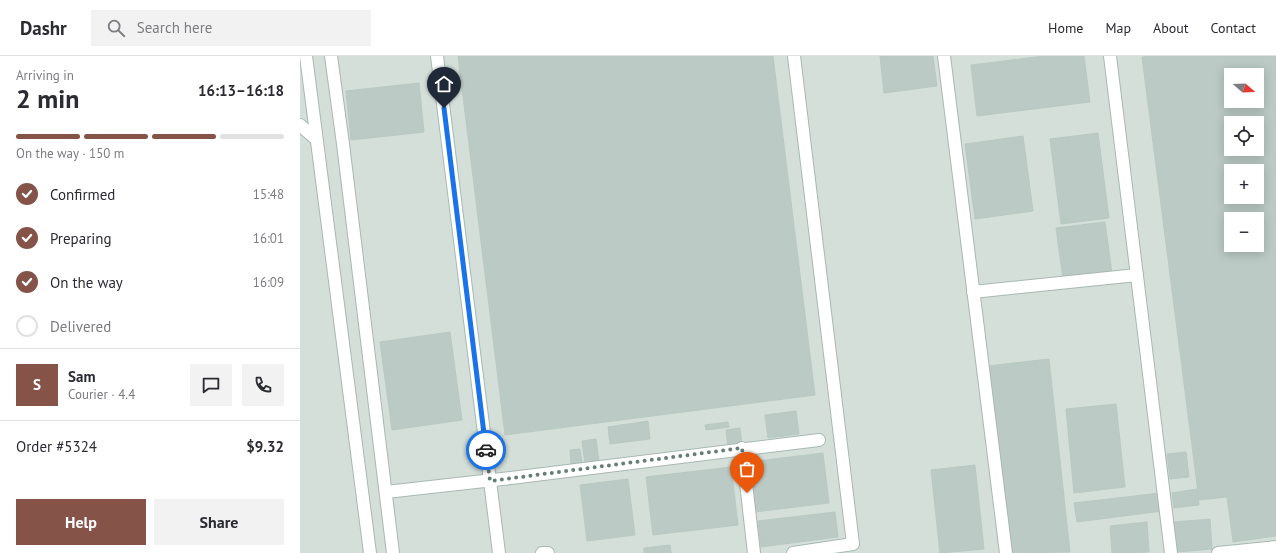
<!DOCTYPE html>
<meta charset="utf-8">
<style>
body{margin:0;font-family:"PT Sans",sans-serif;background:#f2f2f3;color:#2b2b33;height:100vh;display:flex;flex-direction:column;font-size:15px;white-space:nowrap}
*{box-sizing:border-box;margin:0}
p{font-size:13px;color:#7c7c81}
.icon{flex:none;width:22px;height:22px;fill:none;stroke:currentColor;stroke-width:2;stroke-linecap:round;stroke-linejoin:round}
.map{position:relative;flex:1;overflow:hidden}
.side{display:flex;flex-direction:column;background:#fff;width:300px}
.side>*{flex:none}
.needle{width:26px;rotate:109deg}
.controls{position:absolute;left:924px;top:12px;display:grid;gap:8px}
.controls a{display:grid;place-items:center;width:40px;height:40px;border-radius:0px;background:#fff;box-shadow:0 2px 10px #0003;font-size:20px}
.pin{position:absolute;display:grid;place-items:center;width:34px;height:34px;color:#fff;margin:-41px -17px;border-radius:50% 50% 50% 0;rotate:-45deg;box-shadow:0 0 4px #0007}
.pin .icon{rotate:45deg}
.courier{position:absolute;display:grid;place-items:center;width:40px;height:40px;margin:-20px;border:3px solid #1a73e8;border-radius:50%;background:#fff;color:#222;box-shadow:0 1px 5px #0007}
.headline em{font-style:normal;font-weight:600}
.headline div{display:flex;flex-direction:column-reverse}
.headline{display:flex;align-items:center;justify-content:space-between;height:68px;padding:0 16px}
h1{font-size:26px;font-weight:600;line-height:30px}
.bar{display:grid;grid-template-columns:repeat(4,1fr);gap:6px 4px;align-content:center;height:48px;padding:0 16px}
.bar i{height:5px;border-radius:3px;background:#e1e1e2}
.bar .current{background:#855347}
.bar p{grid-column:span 4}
.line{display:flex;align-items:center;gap:10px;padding:0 16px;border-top:1px solid #e1e1e2}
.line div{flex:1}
.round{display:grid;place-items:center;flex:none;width:42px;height:42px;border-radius:0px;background:#f2f2f3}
ol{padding:0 16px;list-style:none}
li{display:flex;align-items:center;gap:12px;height:44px}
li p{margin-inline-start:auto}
li .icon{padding:4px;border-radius:50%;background:#855347;color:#fff;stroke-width:4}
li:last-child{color:#7c7c81}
li i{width:22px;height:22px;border:2px solid #e1e1e2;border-radius:50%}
.button{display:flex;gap:8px;margin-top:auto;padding:8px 16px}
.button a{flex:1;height:46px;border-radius:0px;background:#855347;color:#fff;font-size:16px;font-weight:600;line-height:46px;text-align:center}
.button a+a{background:#f2f2f3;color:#2b2b33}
header{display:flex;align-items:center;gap:24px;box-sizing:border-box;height:56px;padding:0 20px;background:#fff;border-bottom:1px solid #e1e1e2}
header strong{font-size:19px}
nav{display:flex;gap:22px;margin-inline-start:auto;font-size:14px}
.search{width:280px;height:36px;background:#f2f2f3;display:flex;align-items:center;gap:10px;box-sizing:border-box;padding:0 14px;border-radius:0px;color:#7c7c81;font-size:15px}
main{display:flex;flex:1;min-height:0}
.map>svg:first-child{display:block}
.built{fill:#d4dfda;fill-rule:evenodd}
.building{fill:#bbcac4;stroke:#b8c9c2;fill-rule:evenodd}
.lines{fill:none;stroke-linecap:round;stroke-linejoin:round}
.minor-casing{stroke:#a8b8b2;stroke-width:14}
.minor{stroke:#fff;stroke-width:12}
.done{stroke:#687f78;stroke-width:4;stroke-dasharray:0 7.2}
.route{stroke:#1a73e8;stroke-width:5}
</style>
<header>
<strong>Dashr</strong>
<div class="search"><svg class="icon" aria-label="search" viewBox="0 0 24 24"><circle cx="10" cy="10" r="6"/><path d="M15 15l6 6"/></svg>Search here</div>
<nav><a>Home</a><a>Map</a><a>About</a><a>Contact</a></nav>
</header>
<main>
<section class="side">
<div class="headline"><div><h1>2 min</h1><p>Arriving in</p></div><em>16:13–16:18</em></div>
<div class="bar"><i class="current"></i><i class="current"></i><i class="current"></i><i></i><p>On the way · 150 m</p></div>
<ol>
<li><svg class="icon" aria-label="check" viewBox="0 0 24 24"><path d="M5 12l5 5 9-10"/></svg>Confirmed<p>15:48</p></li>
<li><svg class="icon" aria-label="check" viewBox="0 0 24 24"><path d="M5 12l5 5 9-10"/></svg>Preparing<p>16:01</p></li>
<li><svg class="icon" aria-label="check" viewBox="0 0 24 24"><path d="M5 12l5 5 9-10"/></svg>On the way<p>16:09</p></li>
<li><i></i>Delivered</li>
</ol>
<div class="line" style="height:72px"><b class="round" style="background:#855347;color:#fff">S</b><div><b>Sam</b><p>Courier · 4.4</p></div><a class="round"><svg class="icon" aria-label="chat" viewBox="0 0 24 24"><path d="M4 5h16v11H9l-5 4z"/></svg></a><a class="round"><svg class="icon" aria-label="phone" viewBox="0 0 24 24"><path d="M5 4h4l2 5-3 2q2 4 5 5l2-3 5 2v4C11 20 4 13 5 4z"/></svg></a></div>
<div class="line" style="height:52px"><div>Order #5324</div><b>$9.32</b></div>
<div class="button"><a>Help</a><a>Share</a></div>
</section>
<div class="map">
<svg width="976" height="497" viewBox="0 0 976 497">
<rect width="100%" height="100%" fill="#e6efeb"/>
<path class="built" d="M0 0H976V497H0ZM931 19H957V45H931ZM931 67H957V93H931ZM931 115H957V141H931ZM931 163H957V189H931Z"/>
<g class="building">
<polygon points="158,0 473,0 515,339 205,379"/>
<polygon points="580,0 633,0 637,30 584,37"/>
<polygon points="744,0 784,0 790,46 677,60 671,9"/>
<path d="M850 0H976V480L933 486 927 441 899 444 842 1ZM931 19H957V45H931ZM931 67H957V93H931ZM931 115H957V141H931ZM931 163H957V189H931Z"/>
<polygon points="119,27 124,76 51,84 46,35"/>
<polygon points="798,77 809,162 761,168 750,83"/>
<polygon points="723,80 733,155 675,163 665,88"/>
<polygon points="805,166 812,217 763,223 756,172"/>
<polygon points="150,276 162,364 92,374 80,286"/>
<polygon points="749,303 770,496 708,497 688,310"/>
<polygon points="816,348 825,431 774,437 766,353"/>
<polygon points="496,355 499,378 468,382 465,359"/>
<polygon points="348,365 350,383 310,388 308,371"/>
<polygon points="428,366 429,371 406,374 405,369"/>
<polygon points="440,372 442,389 428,391 426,374"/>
<polygon points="296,383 299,406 285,408 282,385"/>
<polygon points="280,393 282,407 271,408 270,394"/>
<polygon points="886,396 889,421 870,423 867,398"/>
<polygon points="523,397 529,447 455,456 449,406"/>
<polygon points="675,409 684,493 640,497 631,414"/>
<polygon points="431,411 438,469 353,479 346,421"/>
<polygon points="328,423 335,479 287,485 280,429"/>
<polygon points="897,433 899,449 874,452 872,437"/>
<polygon points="860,437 862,455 777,466 774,447"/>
<polygon points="535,456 538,481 461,491 458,465"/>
<polygon points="910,463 912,493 877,496 874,466"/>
<polygon points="847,466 849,496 812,497 810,470"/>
<polygon points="370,489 371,497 344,497 344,492"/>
</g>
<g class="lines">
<defs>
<g id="minor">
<polyline points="6,0 70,497"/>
<polyline points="31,0 43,88 93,497"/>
<polyline points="137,0 199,497"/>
<polyline points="644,0 706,497"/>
<polyline points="810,0 871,497"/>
<polyline points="0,69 16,83"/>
<polyline points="673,236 837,219"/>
<polyline points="442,392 454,497"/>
<polyline points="86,436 211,422 519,384"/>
<polyline points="242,497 248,497"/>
<polyline points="493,497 553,488 494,0"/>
<polyline points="918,497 976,491"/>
</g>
</defs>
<use href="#minor" class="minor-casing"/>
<use href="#minor" class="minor"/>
</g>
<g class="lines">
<polyline class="done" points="186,394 190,425 442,392 447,437"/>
<polyline class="route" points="144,52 186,394"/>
</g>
</svg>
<div class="controls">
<a><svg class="needle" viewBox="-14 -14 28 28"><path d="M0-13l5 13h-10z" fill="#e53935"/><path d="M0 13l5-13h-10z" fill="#7c7c81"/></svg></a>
<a><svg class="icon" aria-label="locate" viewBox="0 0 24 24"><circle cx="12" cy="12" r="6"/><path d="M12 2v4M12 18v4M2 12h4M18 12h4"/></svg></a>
<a>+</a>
<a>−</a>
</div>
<div class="pin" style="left:447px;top:437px;background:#ea580c"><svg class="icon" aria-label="bag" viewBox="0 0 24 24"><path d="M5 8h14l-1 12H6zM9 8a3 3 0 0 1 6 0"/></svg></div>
<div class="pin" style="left:144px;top:52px;background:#1f2937"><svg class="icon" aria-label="home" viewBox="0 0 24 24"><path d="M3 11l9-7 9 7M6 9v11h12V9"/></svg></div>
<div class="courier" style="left:186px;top:394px"><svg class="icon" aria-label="car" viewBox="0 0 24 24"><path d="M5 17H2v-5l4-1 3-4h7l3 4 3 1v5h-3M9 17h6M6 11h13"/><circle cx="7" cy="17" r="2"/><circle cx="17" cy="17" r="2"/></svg></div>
</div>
</main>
